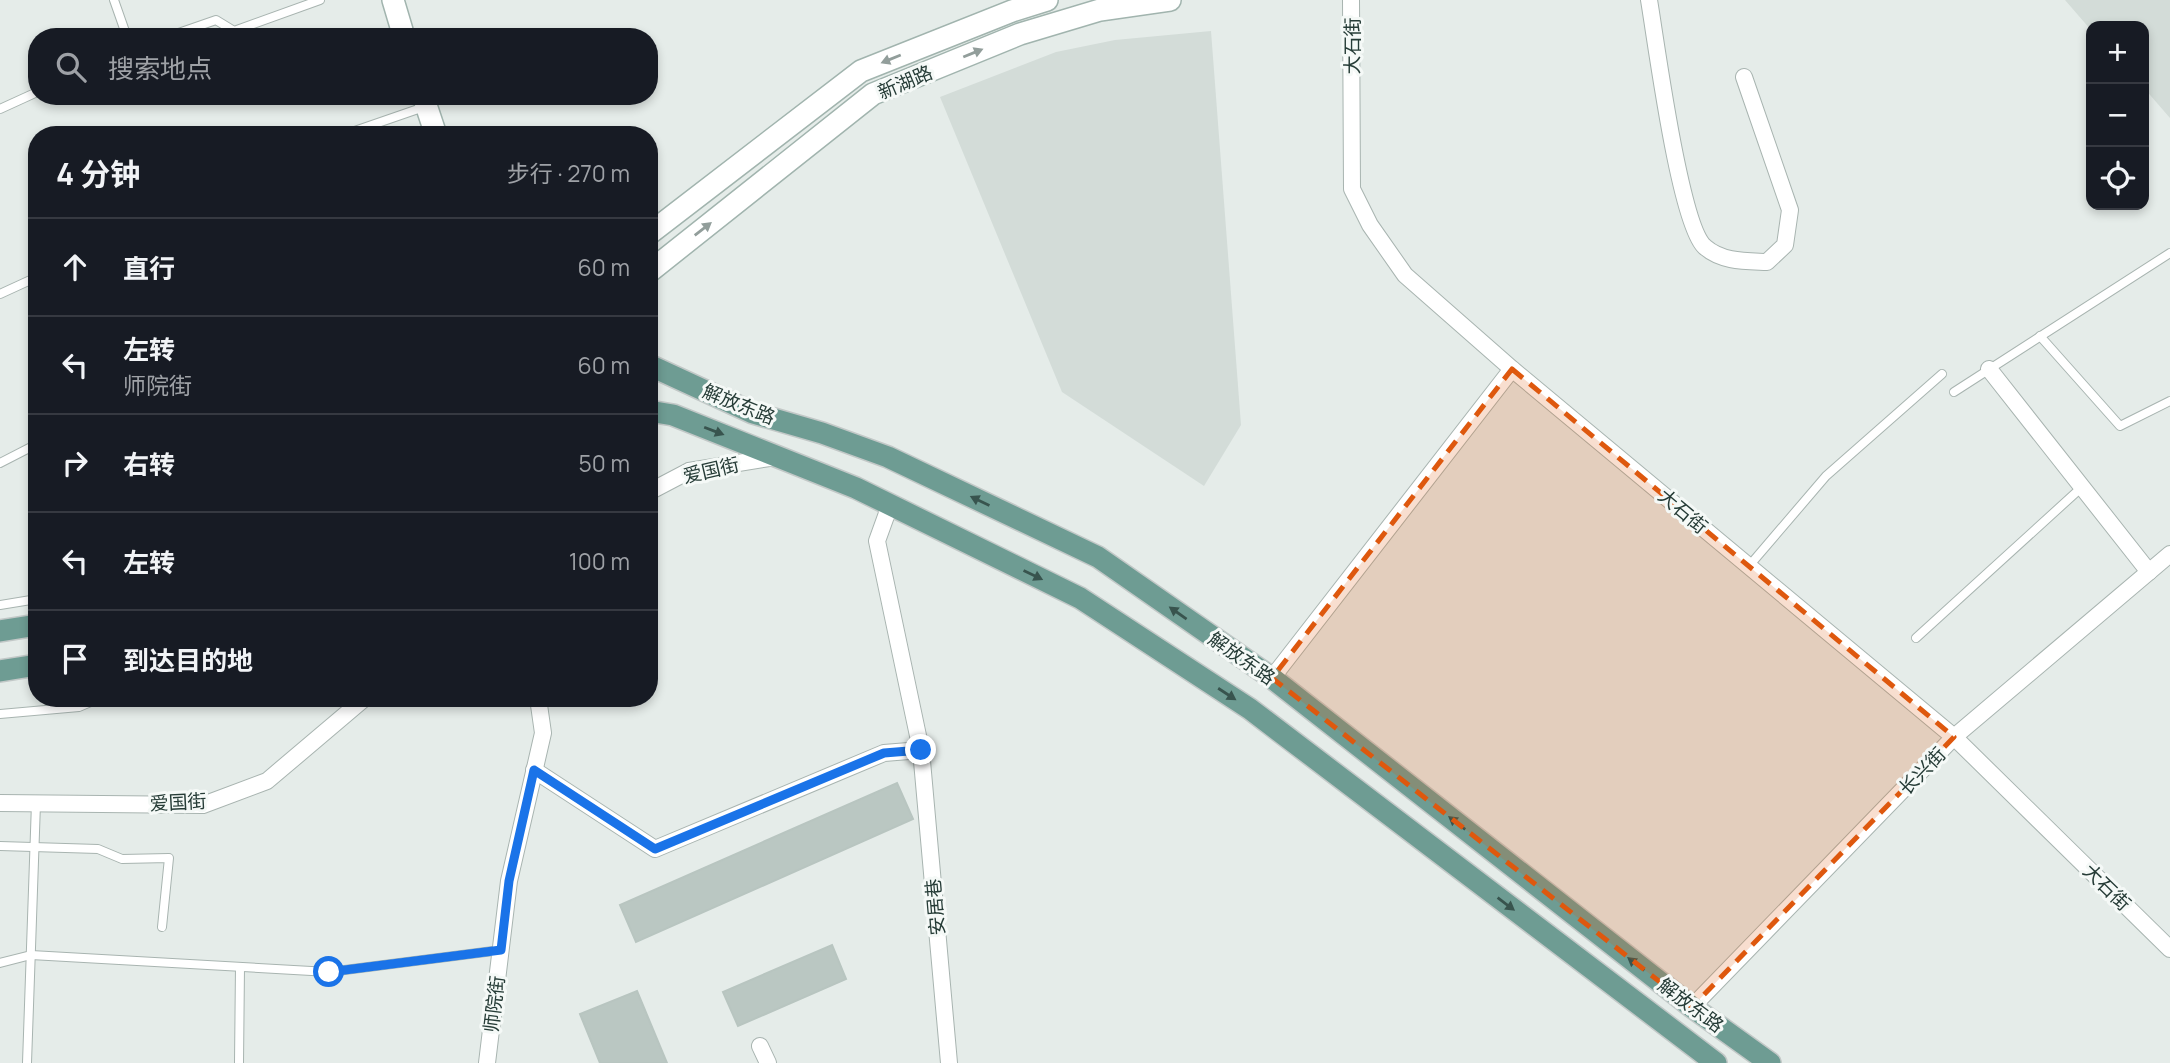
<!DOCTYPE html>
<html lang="zh">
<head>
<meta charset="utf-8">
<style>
  body { margin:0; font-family:Manrope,"Noto Sans SC",sans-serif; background:#242831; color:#f1f3f6 }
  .controls { position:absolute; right:21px; top:21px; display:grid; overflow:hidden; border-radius:14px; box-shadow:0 4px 10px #0003 }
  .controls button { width:63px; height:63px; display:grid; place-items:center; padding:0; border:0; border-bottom:2px solid #363941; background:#171b24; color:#f1f3f6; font:35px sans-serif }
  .stop { position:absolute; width:21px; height:21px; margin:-16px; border:5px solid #1a73e8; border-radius:50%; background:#fff }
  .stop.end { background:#1a73e8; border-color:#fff; box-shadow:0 2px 7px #0008 }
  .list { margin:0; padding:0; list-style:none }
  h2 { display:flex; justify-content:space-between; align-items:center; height:91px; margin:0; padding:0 28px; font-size:30px }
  h2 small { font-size:23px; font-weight:400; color:#9ea1a6 }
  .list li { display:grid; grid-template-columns:46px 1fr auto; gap:21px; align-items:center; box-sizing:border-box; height:98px; padding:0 28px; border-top:2px solid #363941 }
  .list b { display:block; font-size:26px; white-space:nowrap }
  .list p { margin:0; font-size:23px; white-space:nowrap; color:#9ea1a6 }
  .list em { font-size:23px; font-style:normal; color:#9ea1a6 }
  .icon { flex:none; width:38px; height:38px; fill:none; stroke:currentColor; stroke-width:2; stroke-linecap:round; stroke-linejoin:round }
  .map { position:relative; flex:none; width:2170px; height:1063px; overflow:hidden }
  .search { position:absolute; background:#171b24; box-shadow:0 4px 10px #0003; left:28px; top:28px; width:630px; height:77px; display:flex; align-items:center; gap:18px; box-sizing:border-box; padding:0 24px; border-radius:28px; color:#9ea1a6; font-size:26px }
  .panel { position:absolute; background:#171b24; box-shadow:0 4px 10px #0003; left:28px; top:126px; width:630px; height:581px; border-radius:28px }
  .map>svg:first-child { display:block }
  .built { fill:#d3dcd8 }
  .building { fill:#bac7c2; stroke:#b8c5c0; stroke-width:2 }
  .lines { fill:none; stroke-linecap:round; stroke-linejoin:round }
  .lane-casing { stroke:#a8b4b0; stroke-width:10 }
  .street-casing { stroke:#a8b4b0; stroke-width:18 }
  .secondary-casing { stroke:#a1b4ae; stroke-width:24 }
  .primary-casing { stroke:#c2c8c7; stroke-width:24 }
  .lane { stroke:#fff; stroke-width:8 }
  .street { stroke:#fff; stroke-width:16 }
  .secondary { stroke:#fff; stroke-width:21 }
  .primary { stroke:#6e9c93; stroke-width:21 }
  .oneway { fill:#929e9b }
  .oneway2 { fill:#38544e }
  .route { stroke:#1a73e8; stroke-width:9 }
  .marked { fill:#de580e; fill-opacity:0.2; stroke:#de580e; stroke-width:5; stroke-dasharray:14 9; stroke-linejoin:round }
  .labels { text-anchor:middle; stroke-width:6; stroke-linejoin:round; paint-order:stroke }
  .street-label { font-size:19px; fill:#263c37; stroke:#f5f9f7 }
</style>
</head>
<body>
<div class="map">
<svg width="2170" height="1063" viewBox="0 0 2170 1063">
  <rect width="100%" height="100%" fill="#e5ece9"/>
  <g class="built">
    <path d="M 2065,0 L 2170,0 L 2170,118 L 2144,88 L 2144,26 L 2091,26 L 2091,30 Z"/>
    <path d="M 1211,31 L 1241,425 L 1204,486 L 1062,392 L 940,97 L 1056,52 L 1115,40 Z"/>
  </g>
  <g class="building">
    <path d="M 897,783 L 913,819 L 636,942 L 620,905 Z"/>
    <path d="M 832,945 L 846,979 L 738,1026 L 723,992 Z"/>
    <path d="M 637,991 L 667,1063 L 600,1063 L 580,1014 Z"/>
  </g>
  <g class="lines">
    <defs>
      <g id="lane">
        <path d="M 114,0 L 127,37"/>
        <path d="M 167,37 L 216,20 L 234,31 L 320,0"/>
        <path d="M 0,109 L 35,93"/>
        <path d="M 343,135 L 424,107"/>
        <path d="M 0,294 L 37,277"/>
        <path d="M 2040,336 L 2120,426 L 2170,401"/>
        <path d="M 1954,392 L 2170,253"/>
        <path d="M 0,463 L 37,444"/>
        <path d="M 1749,566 L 1826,476 L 1942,374"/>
        <path d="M 0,605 L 37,599"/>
        <path d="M 1916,638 L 2082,487"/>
        <path d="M 0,714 L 79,707 L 100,698"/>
        <path d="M 0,846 L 98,849 L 122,859 L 169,858 L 162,927"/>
        <path d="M 0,963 L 31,955 L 329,972 L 501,950"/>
        <path d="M 27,1063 L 36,803"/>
        <path d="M 239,1063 L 240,967"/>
      </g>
      <g id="street">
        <path d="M 1351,0 L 1352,189 L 1370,225 L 1405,275 L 1512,369 L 1954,737 L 2170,949"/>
        <path d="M 1649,0 C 1656,41 1680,226 1705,247 C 1722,262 1746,261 1767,262 L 1785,245 L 1790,210 L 1744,77"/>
        <path d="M 1989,369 L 2149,572"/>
        <path d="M 649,492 L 689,471 L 776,457"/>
        <path d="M 890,505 L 877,541 L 921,750 L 949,1063"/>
        <path d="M 1272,678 L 1512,369"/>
        <path d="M 534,770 L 655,849 L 884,753 L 921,750"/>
        <path d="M 0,803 L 203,805 L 267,781 L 365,698"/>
        <path d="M 1692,1007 L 1954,737 L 2170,554"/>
        <path d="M 760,1046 L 768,1063"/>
        <path d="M 487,1063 L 509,881 L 543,733 L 538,698"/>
      </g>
      <g id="secondary">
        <path d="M 393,0 L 404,37"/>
        <path d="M 423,96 L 436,135"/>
        <path d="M 649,234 L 861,71 L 1012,11 L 1047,0"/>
        <path d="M 649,272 L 873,94 L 1020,34 L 1100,10 L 1170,0"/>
      </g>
      <g id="primary">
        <path d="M 649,365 L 753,413 L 822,433 L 888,457 L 1098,557 L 1272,678 L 1692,1007 L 1770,1063"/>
        <path d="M 649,411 L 673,415 L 856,488 L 1080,598 L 1250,709 L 1716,1063"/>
        <path d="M 0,631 L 37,625"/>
        <path d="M 0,671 L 37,665"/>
      </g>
    </defs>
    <use href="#lane" class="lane-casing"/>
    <use href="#street" class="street-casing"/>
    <use href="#secondary" class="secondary-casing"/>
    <use href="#primary" class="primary-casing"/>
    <use href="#lane" class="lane"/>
    <use href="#street" class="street"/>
    <use href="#secondary" class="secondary"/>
    <use href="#primary" class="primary"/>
  </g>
  <defs><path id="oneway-solid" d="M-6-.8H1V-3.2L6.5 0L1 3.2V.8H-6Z" transform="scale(1.75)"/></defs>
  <g class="oneway">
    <use href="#oneway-solid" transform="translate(973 53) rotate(-22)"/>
    <use href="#oneway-solid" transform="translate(891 59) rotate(158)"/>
    <use href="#oneway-solid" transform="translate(703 229) rotate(-38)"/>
  </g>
  <g class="oneway2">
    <use href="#oneway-solid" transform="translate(714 431) rotate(21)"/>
    <use href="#oneway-solid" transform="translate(980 501) rotate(-154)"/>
    <use href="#oneway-solid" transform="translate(1033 575) rotate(26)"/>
    <use href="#oneway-solid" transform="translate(1178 613) rotate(-145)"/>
    <use href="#oneway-solid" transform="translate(1227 694) rotate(33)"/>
    <use href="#oneway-solid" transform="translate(1457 823) rotate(-142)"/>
    <use href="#oneway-solid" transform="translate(1506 904) rotate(37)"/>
    <use href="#oneway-solid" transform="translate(1636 964) rotate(-142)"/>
  </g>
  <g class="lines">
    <path class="route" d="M 329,972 L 501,950 L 509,881 L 534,770 L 655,849 L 884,753 L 921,750"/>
  </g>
  <path class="marked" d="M 1512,369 L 1954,737 L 1692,1007 L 1272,678 Z"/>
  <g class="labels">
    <g class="street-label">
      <text transform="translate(1352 46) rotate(-90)" y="7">大石街</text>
      <text transform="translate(905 82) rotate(-23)" y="7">新湖路</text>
      <text transform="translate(739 404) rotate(22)" y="7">解放东路</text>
      <text transform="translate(711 470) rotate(-13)" y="7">爱国街</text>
      <text transform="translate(1683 511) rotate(40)" y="7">大石街</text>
      <text transform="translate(1242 658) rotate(35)" y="7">解放东路</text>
      <text transform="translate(1922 771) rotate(-46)" y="7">长兴街</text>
      <text transform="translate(178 802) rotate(-3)" y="7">爱国街</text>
      <text transform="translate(2107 887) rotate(44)" y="7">大石街</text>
      <text transform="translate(935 907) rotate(-95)" y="7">安居巷</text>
      <text transform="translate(494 1004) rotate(-83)" y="7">师院街</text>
      <text transform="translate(1691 1005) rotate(37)" y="7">解放东路</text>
    </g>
  </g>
</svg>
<div class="controls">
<button>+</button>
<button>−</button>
<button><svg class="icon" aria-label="locate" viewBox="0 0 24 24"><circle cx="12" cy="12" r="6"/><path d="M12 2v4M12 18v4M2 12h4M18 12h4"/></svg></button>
</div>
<div class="stop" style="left:329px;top:972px"></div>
<div class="stop end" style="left:921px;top:750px"></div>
<div class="search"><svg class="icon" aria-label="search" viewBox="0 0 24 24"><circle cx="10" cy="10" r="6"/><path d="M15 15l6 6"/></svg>搜索地点</div>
<section class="panel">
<h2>4 分钟<small>步行 · 270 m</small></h2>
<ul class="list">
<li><svg class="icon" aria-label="ahead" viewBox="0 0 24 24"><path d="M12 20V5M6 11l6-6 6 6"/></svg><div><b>直行</b></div><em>60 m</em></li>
<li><svg class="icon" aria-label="left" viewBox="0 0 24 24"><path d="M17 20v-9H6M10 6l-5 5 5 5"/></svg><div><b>左转</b><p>师院街</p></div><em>60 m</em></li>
<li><svg class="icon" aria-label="right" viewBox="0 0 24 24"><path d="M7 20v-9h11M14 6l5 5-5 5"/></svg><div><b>右转</b></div><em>50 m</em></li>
<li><svg class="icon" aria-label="left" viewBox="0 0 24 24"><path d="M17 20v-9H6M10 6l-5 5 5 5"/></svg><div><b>左转</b></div><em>100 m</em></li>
<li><svg class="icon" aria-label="arrive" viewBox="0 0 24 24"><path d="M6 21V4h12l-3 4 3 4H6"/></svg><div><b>到达目的地</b></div></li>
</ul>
</section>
</div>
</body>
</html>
